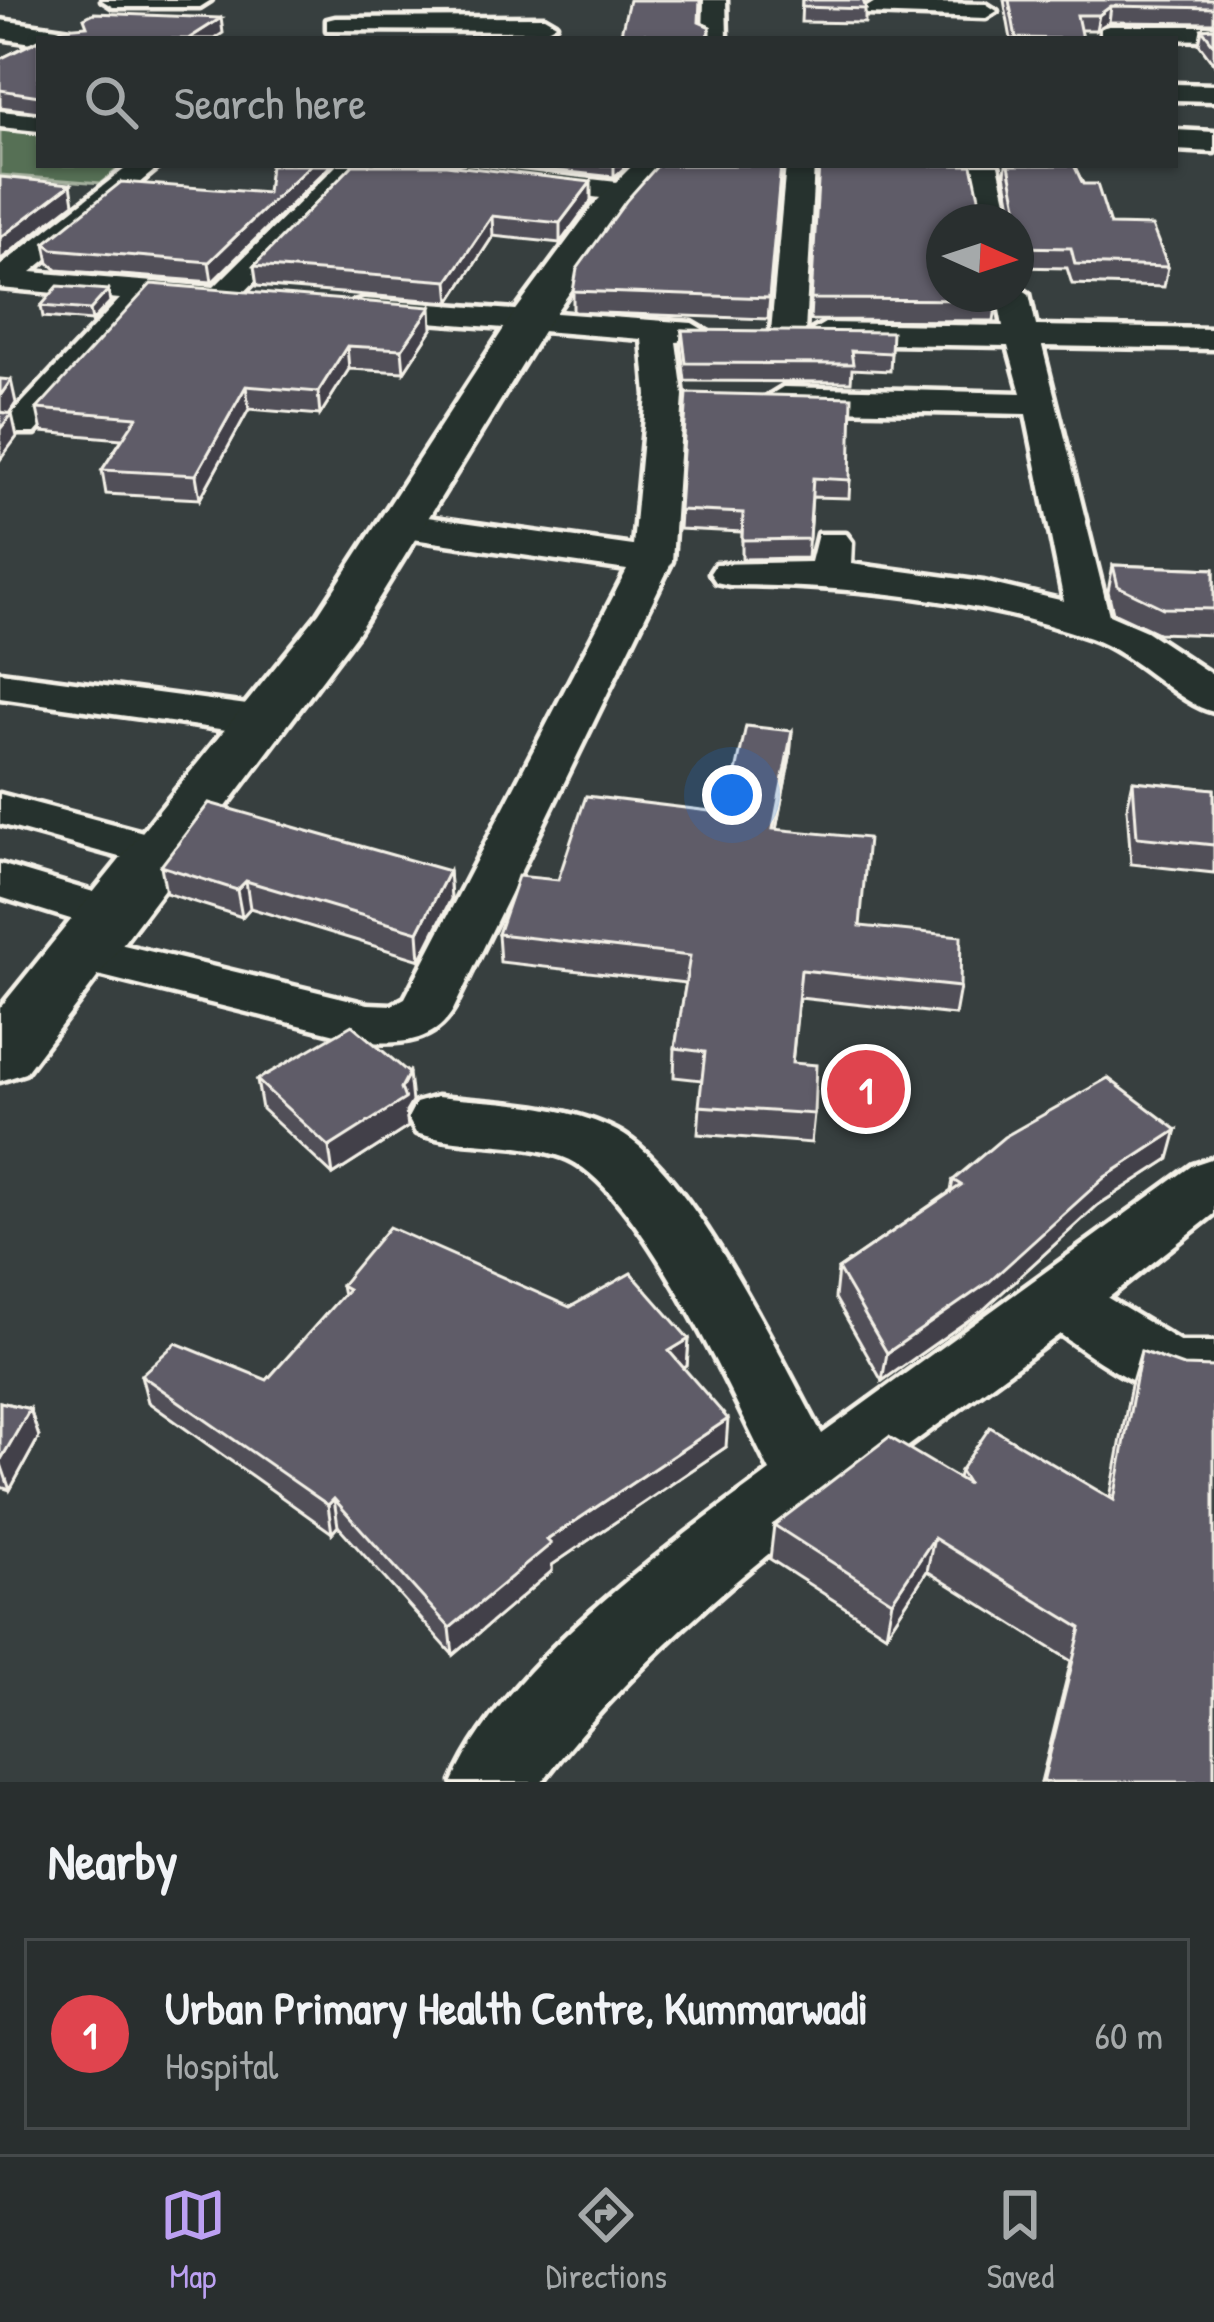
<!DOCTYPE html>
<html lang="en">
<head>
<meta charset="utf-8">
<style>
  body { margin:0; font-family:"Patrick Hand",sans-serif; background:#313737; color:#f1f3f6 }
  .compass { position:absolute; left:926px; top:204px; width:108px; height:108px; border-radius:50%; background:#292f2f; box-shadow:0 3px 9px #0004; rotate:93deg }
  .you { position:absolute; left:732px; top:795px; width:42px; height:42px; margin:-30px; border:9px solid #fff; border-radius:50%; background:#1a73e8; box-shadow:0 0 0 18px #1a73e833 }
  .badge { display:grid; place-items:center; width:78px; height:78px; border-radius:50%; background:#bca0f2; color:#fff; font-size:39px; font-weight:700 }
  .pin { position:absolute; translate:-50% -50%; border:6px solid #fff; box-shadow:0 3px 12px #0006 }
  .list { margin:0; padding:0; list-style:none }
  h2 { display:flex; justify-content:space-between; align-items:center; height:156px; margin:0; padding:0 48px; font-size:51px }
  h2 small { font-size:39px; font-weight:400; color:#a5a9aa }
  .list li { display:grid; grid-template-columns:78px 1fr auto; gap:36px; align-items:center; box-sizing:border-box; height:192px; margin:0 24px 24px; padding:0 24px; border:3px solid #454a4b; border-radius:0px }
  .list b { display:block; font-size:45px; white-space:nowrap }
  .list p { margin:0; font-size:39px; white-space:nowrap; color:#a5a9aa }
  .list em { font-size:39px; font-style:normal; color:#a5a9aa }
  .icon { flex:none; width:66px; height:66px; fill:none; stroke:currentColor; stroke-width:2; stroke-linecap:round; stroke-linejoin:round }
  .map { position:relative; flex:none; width:1214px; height:1782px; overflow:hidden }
  .search { position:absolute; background:#292f2f; box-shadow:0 3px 9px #0004; left:36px; right:36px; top:36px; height:132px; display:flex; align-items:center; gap:30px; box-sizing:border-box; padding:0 42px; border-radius:0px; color:#a5a9aa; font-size:45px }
  .sheet { height:372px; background:#292f2f }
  nav { display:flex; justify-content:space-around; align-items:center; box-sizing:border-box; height:168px; border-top:3px solid #454a4b; background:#292f2f; font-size:33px; color:#a5a9aa }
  nav a { display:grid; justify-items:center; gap:6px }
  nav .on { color:#bca0f2 }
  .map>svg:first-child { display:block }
  .green { fill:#566f55; stroke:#a5b09e; stroke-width:3 }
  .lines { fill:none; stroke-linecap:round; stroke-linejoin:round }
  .minor-casing { stroke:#f4f1e8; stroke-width:9 }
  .tertiary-casing { stroke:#f4f1e8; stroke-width:9 }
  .secondary-casing { stroke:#f4f1e8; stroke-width:9 }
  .minor { fill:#26332d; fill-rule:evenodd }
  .tertiary { fill:#26332d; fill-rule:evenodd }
  .secondary { fill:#26332d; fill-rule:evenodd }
  .wall { fill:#514f59; stroke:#f4f1e8; stroke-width:3 }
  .shaded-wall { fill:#424049; stroke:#f4f1e8; stroke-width:3 }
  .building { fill:#5e5c68; stroke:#f4f1e8; stroke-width:3 }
</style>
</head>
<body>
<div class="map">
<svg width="1214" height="1782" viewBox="0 0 1214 1782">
  <rect width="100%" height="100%" fill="#373f3f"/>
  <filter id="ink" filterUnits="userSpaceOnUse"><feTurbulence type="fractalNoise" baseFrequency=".00833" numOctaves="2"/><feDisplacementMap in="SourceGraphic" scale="24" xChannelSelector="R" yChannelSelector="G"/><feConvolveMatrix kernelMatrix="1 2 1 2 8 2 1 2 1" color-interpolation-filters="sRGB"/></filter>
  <g filter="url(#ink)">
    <path class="green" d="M 0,130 L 39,133 L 39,165 L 123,165 L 101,183 L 0,175 Z"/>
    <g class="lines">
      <defs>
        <g id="minor">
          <path d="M 102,0 L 211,0 L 200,7 L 113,7 Z"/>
          <path d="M 704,0 L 726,0 L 727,39 L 703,39 Z"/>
          <path d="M 875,2 L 986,4 L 997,11 L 986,18 L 867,14 L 864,9 Z"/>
          <path d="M 335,18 L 544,17 L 556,24 L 544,31 L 327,30 L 327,20 Z"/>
          <path d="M 1109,26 L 1214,26 L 1214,40 L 1101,38 L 1101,28 Z"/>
          <path d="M 1175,84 L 1214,85 L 1214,101 L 1175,100 Z"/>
          <path d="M 0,111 L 39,115 L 39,131 L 0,127 Z"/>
          <path d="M 130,165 L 161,165 L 31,272 L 214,287 L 337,165 L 367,165 L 233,304 L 153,301 L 35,433 L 9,433 L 4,425 L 9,417 L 120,299 L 0,288 L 0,266 Z"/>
          <path d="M 379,165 L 465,165 L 626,183 L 640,192 L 626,201 L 393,173 Z"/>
          <path d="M 786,165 L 814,165 L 805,332 L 788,342 L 771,332 Z"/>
          <path d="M 970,165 L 998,165 L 1011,222 L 981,222 Z"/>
          <path d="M 1016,285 L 1029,294 L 1036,326 L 1214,329 L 1214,349 L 1042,346 L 1109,615 L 1146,631 L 1214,676 L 1214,712 C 1178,704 1136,654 1090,638 C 974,598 853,586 730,585 L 716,582 L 710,573 L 716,564 L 811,562 L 818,534 L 846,534 L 852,542 L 851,564 L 983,582 L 1064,601 L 1026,414 L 783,409 L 765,398 L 783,387 L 1021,393 L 1008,346 L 825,343 L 808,333 L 825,323 L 1003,326 L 997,294 L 1016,294 Z"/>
          <path d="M 364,299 L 692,323 L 709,333 L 704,340 L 676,342 L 683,395 L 672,561 L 453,1010 C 434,1042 402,1044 368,1042 L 82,971 L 63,966 L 56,953 L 63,940 L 82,935 L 368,1004 L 392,1005 L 405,998 L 627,570 L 399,537 L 379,525 L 399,513 L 633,546 L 647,395 L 642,339 L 353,316 L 348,309 L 353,302 Z"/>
          <path d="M 0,672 L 262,707 L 278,711 L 285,721 L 278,731 L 262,735 L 0,698 Z"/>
          <path d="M 0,794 L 177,841 L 184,852 L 177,863 L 159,868 L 0,824 Z"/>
          <path d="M 0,864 L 130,903 L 138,915 L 130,927 L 112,932 L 0,897 Z"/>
          <path d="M 437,1097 C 496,1103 563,1103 617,1131 C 691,1169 780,1358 822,1434 L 1193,1165 L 1214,1158 L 1214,1214 L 1108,1298 L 1181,1342 L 1214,1342 L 1214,1398 C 1160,1407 1102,1364 1060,1334 C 879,1471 681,1598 542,1782 L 453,1782 C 500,1668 672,1543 770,1471 C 733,1398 638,1183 563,1157 C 516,1140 464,1148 416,1133 L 408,1118 L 416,1103 Z"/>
        </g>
        <path id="tertiary" d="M 633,165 L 669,165 L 622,218 L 548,323 L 358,632 L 25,1073 L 0,1081 L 0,1008 L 319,613 L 514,313 L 596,202 Z"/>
        <g id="secondary">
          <path d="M 0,20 L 71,30 L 86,39 L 39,39 L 39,44 L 0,38 Z"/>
          <path d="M 1175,130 L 1214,132 L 1214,152 L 1175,150 Z"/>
        </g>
      </defs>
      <use href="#minor" class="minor-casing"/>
      <use href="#tertiary" class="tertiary-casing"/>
      <use href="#secondary" class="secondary-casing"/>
      <use href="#minor" class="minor"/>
      <use href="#tertiary" class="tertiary"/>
      <use href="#secondary" class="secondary"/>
    </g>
    <g class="wall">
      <path d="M 802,0 L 865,3 L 865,23 L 801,22 Z"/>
      <path d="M 1004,0 L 1214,0 L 1214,23 L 1109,22 L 1096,30 L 1080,30 L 1082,39 L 1011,39 Z"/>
      <path d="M 699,22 L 710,27 L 710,39 L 621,39 L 621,33 Z"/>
      <path d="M 1214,28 L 1214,64 L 1199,44 L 1202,29 Z"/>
      <path d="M 39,40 L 39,112 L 0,107 L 0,59 Z"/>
      <path d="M 331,165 L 212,282 L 57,270 L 49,263 L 45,243 L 267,193 Z"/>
      <path d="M 353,165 L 591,201 L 560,243 L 493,236 L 450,302 L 257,286 L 254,266 Z"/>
      <path d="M 506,165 L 628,165 L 614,177 Z"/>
      <path d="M 782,165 L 768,319 L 573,312 L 573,291 Z"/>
      <path d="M 818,165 L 981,206 L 1011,205 L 1005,174 L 1006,165 L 1074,165 L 1083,184 L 1110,225 L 1168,267 L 1164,287 L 1072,284 L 1067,268 L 1016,267 L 1016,222 L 944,222 L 997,300 L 994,321 L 810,320 Z"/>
      <path d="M 110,302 L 92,321 L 43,317 L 41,306 Z"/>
      <path d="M 432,329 L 404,372 L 349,369 L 320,415 L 249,409 L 200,499 L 106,494 L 102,470 L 122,439 L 42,432 L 37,409 Z"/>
      <path d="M 682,330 L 891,353 L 890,371 L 852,369 L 851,382 L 685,381 L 681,348 Z"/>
      <path d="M 687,393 L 850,480 L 849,498 L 812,497 L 807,558 L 742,559 L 742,532 L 679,529 Z"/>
      <path d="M 1113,565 L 1214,569 L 1214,635 L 1158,633 L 1113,612 L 1108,591 Z"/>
      <path d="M 792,731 L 790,757 L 776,829 L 860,926 L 960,987 L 955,1015 L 799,998 L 792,1063 L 814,1114 L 811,1143 L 698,1134 L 702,1080 L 674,1077 L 675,1048 L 686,983 L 500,962 L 498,934 L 558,880 L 727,813 Z"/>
      <path d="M 1133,781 L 1214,789 L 1214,873 L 1131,864 L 1127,808 Z"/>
      <path d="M 161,866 L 449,871 L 451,899 L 420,960 L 250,908 L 242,917 L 166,893 Z"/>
      <path d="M 257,1080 L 412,1102 L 406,1112 L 408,1127 L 333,1175 L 262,1109 Z"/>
      <path d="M 1169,1159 L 1098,1205 L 983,1310 L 882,1381 L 835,1298 L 838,1269 L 951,1191 L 953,1180 Z"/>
      <path d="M 341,1285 L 570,1307 L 689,1339 L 687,1366 L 684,1368 L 726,1447 L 552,1565 L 552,1571 L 453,1655 L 338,1526 L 332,1533 L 148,1402 L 141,1375 L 267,1380 L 343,1295 Z"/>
      <path d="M 1141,1351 L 1214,1782 L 1041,1782 L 1071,1661 L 927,1571 L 886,1634 L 770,1559 L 774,1525 L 958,1478 L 960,1471 L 1110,1498 L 1131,1385 Z"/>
      <path d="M 0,1402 L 30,1409 L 39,1437 L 10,1490 L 0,1487 Z"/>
    </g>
    <g class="shaded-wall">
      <path d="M 1111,6 L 1109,22 L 1096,30 L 1099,15 Z"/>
      <path d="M 221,18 L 223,33 L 214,39 L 188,39 Z"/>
      <path d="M 310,165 L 331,165 L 212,282 L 209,262 Z"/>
      <path d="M 614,165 L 628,165 L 614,177 Z"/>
      <path d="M 591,182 L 591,201 L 560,243 L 560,223 Z"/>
      <path d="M 71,184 L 74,203 L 0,260 L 0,238 Z"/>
      <path d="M 492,216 L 493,236 L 450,302 L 448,281 Z"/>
      <path d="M 108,290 L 110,302 L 92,321 L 90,310 Z"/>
      <path d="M 431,307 L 432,329 L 404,372 L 402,349 Z"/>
      <path d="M 347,346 L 349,369 L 320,415 L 318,392 Z"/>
      <path d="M 11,380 L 16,403 L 0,427 L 0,396 Z"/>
      <path d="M 246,386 L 249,409 L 200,499 L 196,475 Z"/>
      <path d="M 12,414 L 17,437 L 0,460 L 0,429 Z"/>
      <path d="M 792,731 L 790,757 L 771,856 L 773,829 Z"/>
      <path d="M 449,871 L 451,899 L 420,960 L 418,932 Z"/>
      <path d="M 246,881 L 250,908 L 242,917 L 237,890 Z"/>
      <path d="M 409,1073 L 412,1102 L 406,1112 L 408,1127 L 333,1175 L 329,1147 L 401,1088 Z"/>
      <path d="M 1177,1130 L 1169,1159 L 1098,1205 L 983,1310 L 882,1381 L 887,1353 L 1105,1177 Z"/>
      <path d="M 689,1339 L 687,1366 L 668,1378 L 669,1351 Z"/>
      <path d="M 30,1409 L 39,1437 L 10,1490 L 0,1461 Z"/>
      <path d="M 728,1419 L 726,1447 L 552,1565 L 552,1571 L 453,1655 L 450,1628 L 547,1540 Z"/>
      <path d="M 334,1499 L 338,1526 L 332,1533 L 328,1505 Z"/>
      <path d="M 934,1538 L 927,1571 L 886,1634 L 892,1601 Z"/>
    </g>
    <g class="building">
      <path d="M 629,0 L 700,0 L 699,22 L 710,27 L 707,39 L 640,39 L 644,34 L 621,33 Z"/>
      <path d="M 802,0 L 863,0 L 866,9 L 802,7 Z"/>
      <path d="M 1009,0 L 1214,0 L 1214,8 L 1111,6 L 1099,15 L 1077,15 L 1082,39 L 1016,38 Z"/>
      <path d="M 94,13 L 221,18 L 188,39 L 41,39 L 64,28 L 87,26 L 84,18 Z"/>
      <path d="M 1214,28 L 1214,45 L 1202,29 Z"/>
      <path d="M 39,40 L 39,96 L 0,90 L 0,59 Z"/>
      <path d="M 270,165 L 310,165 L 209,262 L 53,249 L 45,243 L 121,182 L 267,193 Z"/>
      <path d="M 353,165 L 446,165 L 591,182 L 560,223 L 492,216 L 448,281 L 254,266 Z"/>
      <path d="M 658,165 L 781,165 L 769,298 L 573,291 L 577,269 L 626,201 Z"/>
      <path d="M 819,165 L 972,165 L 981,206 L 1017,205 L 1009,165 L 1074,165 L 1083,184 L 1097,184 L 1110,225 L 1152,226 L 1168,267 L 1075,264 L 1071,248 L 1016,247 L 1016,222 L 944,222 L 944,294 L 995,294 L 997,300 L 811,299 Z"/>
      <path d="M 0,177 L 71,184 L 0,238 Z"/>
      <path d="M 151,284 L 431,307 L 402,349 L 347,346 L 318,392 L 246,386 L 196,475 L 102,470 L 137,417 L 37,409 Z"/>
      <path d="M 58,286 L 108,290 L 90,310 L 41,306 Z"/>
      <path d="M 682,330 L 892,332 L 891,353 L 851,351 L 853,364 L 686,363 Z"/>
      <path d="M 0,379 L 11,380 L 0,396 Z"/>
      <path d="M 687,393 L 852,397 L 850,480 L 813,478 L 809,539 L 742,540 L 743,513 L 679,510 Z"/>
      <path d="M 0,412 L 12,414 L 0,429 Z"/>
      <path d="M 1113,565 L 1214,569 L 1214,609 L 1163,608 L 1118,586 Z"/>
      <path d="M 746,726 L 792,731 L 773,829 L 868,838 L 860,926 L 961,936 L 960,987 L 801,970 L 792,1063 L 816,1065 L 814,1114 L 699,1106 L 705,1052 L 675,1048 L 690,956 L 498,934 L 518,876 L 558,880 L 586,796 L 727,813 Z"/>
      <path d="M 1133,781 L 1214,789 L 1214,845 L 1137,837 Z"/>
      <path d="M 209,803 L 449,871 L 418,932 L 246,881 L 237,890 L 161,866 Z"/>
      <path d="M 352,1025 L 409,1073 L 401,1088 L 405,1099 L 329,1147 L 257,1080 Z"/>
      <path d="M 1108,1078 L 1177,1130 L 1105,1177 L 989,1282 L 887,1353 L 838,1269 L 961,1185 L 953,1180 L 1004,1137 Z"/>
      <path d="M 389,1227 L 570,1307 L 631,1273 L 689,1339 L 669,1351 L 728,1419 L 547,1540 L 551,1544 L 450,1628 L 334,1499 L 328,1505 L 141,1375 L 176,1343 L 267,1380 L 348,1289 L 341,1285 Z"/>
      <path d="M 1141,1351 L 1183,1366 L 1214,1367 L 1214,1782 L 1043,1782 L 1081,1628 L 934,1538 L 892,1601 L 774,1525 L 889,1437 L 968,1484 L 960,1471 L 990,1427 L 1114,1500 Z"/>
      <path d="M 0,1402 L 30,1409 L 0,1461 Z"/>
    </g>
  </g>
</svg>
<svg class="compass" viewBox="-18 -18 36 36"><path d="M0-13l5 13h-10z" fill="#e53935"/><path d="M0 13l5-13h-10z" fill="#a5a9aa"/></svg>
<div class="you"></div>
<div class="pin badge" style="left:866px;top:1089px;background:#e0444e">1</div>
<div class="search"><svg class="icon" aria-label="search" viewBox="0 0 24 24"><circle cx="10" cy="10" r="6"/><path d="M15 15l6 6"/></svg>Search here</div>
</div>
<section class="sheet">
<h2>Nearby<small></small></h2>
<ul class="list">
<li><span class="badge" style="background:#e0444e">1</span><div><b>Urban Primary Health Centre, Kummarwadi</b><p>Hospital</p></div><em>60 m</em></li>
</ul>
</section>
<nav>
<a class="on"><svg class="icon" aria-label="map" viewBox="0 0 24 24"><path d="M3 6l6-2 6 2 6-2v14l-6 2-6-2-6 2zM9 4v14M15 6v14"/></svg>Map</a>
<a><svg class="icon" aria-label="directions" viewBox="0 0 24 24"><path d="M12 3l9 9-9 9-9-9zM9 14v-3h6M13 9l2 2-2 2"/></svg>Directions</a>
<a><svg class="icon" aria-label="saved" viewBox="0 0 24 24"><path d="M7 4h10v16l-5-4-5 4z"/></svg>Saved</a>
</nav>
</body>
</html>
